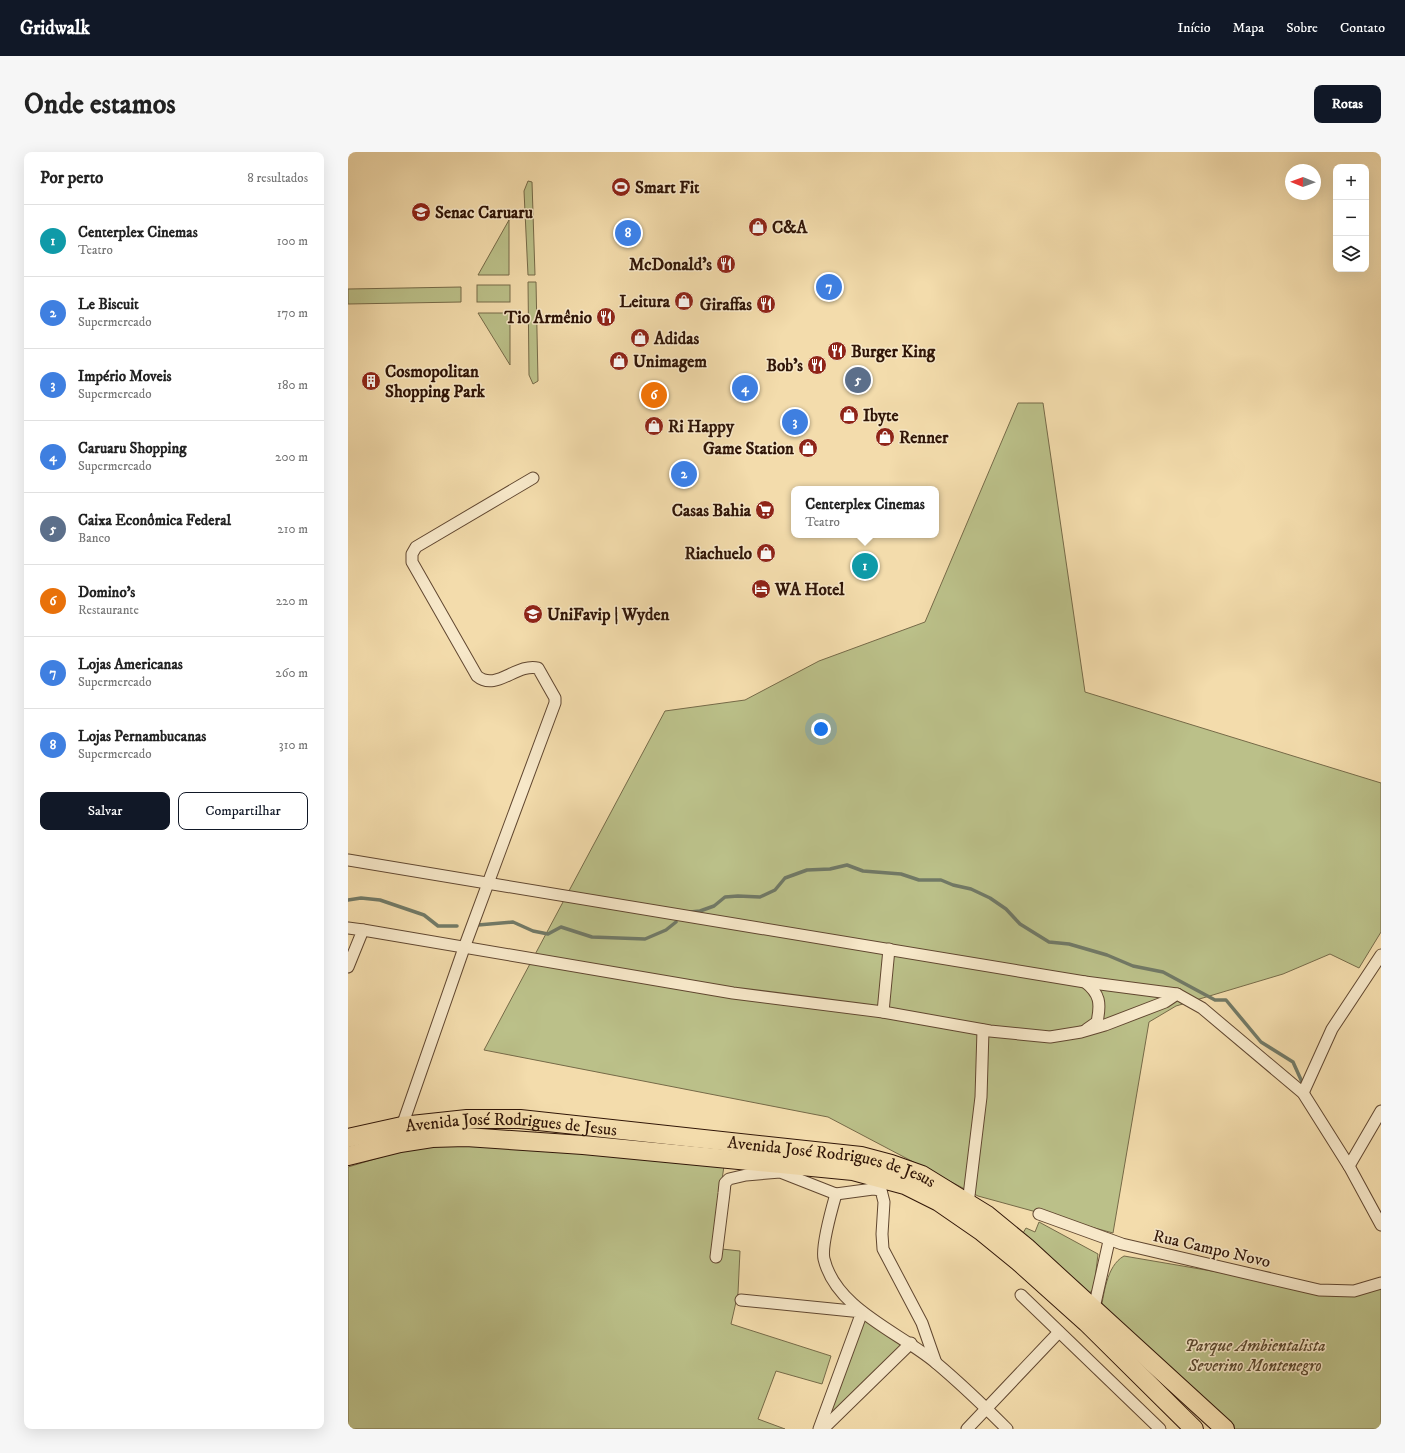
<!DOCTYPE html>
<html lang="pt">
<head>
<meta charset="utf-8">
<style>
  body { margin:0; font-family:"IM FELL DW Pica",serif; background:#f6f6f6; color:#222 }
  .controls { position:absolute; right:12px; top:12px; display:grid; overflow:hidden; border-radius:8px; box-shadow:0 4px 16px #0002 }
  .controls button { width:36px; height:36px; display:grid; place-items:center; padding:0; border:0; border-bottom:1px solid #e0e0e0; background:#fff; color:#222; font:20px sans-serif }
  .compass { position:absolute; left:937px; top:12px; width:36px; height:36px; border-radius:50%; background:#fff; box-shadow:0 4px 16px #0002; rotate:271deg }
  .you { position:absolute; left:473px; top:577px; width:14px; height:14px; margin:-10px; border:3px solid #fff; border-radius:50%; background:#1a73e8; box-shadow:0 0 0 6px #1a73e833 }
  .badge { display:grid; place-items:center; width:26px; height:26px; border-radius:50%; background:#111827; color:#fff; font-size:13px; font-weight:700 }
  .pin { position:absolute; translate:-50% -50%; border:2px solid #fff; box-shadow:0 1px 4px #0006 }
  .popup { position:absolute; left:443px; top:334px; width:148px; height:52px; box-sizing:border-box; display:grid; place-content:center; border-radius:8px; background:#fff; filter:drop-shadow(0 1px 3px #0005); font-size:13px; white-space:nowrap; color:#767676 }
  .popup b { font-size:15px; color:#222 }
  .popup::after { content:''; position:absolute; left:50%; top:100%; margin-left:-8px; border:8px solid transparent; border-top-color:#fff }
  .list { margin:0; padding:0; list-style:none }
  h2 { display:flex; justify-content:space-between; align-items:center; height:52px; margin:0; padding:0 16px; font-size:17px }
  h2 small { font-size:13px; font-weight:400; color:#767676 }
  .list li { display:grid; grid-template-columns:26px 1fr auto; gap:12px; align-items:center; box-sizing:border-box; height:72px; padding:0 16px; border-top:1px solid #e0e0e0 }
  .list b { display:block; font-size:15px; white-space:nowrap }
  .list p { margin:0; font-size:13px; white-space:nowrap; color:#767676 }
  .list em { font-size:13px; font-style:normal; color:#767676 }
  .actions { display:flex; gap:8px; padding:12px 16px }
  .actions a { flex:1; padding:9px 0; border:1px solid #111827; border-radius:8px; text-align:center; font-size:14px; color:#111827 }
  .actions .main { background:#111827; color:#fff }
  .icon { flex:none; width:22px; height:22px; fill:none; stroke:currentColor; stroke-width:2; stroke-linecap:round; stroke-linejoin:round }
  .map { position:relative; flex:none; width:1033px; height:1277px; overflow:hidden; border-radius:8px }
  header { display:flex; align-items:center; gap:24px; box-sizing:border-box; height:56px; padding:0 20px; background:#111827; color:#fff }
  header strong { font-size:19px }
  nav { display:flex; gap:22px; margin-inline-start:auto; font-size:14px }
  .intro { display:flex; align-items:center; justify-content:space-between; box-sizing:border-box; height:96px; padding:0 24px }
  h1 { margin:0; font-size:28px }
  .button { padding:10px 18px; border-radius:8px; background:#111827; color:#fff; font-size:14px; font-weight:700 }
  main { display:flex; gap:24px; padding:0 24px }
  aside { flex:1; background:#fff; border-radius:8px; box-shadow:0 4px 16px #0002 }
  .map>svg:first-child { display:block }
  .green { fill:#bbc089; stroke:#766a48 }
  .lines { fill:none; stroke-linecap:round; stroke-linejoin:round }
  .stream { stroke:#717966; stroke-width:3.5 }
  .minor-casing { stroke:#614730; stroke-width:13 }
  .primary-casing { stroke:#301507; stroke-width:20 }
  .minor { stroke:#f7e8c9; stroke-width:11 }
  .primary { stroke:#f3dcac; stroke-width:18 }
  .labels { text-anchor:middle; stroke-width:3; stroke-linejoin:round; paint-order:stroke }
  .poi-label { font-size:17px; font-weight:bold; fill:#301507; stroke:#f7e8c9; text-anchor:start }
  .street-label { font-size:17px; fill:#301507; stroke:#f7e8c9 }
  .park-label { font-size:17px; font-style:italic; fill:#5a482e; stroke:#f7e8c9 }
</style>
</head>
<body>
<header>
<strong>Gridwalk</strong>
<nav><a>Início</a><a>Mapa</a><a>Sobre</a><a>Contato</a></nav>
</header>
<div class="intro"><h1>Onde estamos</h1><a class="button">Rotas</a></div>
<main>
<aside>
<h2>Por perto<small>8 resultados</small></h2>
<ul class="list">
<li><span class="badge" style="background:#0f9aa8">1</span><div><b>Centerplex Cinemas</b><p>Teatro</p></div><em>100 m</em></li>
<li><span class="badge" style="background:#3f7fe0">2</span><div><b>Le Biscuit</b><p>Supermercado</p></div><em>170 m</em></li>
<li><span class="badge" style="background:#3f7fe0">3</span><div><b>Império Moveis</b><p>Supermercado</p></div><em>180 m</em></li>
<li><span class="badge" style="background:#3f7fe0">4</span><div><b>Caruaru Shopping</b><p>Supermercado</p></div><em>200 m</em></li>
<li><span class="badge" style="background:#5c6f8a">5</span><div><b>Caixa Econômica Federal</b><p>Banco</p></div><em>210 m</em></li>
<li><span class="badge" style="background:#e8710a">6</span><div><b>Domino's</b><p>Restaurante</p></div><em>220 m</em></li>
<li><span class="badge" style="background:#3f7fe0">7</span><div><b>Lojas Americanas</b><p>Supermercado</p></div><em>260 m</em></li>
<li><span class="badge" style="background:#3f7fe0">8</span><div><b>Lojas Pernambucanas</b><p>Supermercado</p></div><em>310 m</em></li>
</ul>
<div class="actions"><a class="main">Salvar</a><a>Compartilhar</a></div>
</aside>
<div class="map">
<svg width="1033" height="1277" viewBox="0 0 1033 1277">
  <rect width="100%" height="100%" fill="#f3dcac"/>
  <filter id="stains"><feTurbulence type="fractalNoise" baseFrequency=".005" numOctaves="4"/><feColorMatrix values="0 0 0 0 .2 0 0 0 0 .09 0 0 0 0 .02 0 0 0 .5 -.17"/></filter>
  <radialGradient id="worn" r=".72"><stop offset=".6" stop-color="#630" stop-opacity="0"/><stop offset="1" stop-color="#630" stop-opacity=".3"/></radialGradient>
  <g class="green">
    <path d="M 180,29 L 184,30 L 187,123 L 180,123 L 176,39 Z"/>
    <path d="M 161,68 L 161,123 L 130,123 Z"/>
    <path d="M 180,130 L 188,130 L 190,229 L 185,232 L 181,223 Z"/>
    <rect x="129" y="133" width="33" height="17"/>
    <path d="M 113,135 L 113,150 L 0,152 L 0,137 Z"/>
    <path d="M 130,161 L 162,161 L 162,213 Z"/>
    <path d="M 670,251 L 695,251 L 737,540 L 1033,631 L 1033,780 L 1011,816 L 982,802 L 935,822 L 828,854 L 801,870 L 765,1081 L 630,1044 L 480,965 L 136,898 L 317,559 L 397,548 L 471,509 L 577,470 Z"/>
    <path d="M 121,990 L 376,1014 L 364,1096 L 392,1099 L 390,1141 L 383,1172 L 483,1204 L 474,1232 L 428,1219 L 410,1267 L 437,1277 L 0,1277 L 0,1015 L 67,995 Z"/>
    <path d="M 691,1070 L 750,1102 L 746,1136 L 738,1145 L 675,1081 L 678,1076 L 687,1080 Z"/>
    <path d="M 776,1104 L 893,1124 L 973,1142 L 1033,1135 L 1033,1277 L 878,1277 L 752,1162 C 756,1143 758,1114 776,1104 Z"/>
    <path d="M 516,1166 L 557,1192 L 476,1268 Z"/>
  </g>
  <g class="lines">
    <g class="stream">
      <path d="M 0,748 L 13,746 L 32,748 L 76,763 L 90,774 L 109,774"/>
      <path d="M 342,760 L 352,759 L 366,754 L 377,745 L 390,744 L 412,745 L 427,738 L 437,726 L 459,718 L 482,717 L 499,713 L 515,719 L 553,722 L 571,728 L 593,728 L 605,733 L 623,737 L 642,746 L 658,757 L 672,772 L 701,790 L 721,792 L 759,803 L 785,814 L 815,820 L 867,848 L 878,848 L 913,890 L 945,910 L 954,930"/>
      <path d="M 130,773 L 165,770 L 185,779 L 200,782 L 213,775 L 244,785 L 297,787 L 318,778 L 328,770"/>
    </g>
    <defs>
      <g id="minor">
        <path d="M 0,708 L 737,830 L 829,842"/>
        <path d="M 0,776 L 15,778"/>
        <path d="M 0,815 L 15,778 L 385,841 L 535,860 L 642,879 L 702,885 L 733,880 L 757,873 L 817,850 L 829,842 L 854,856 L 955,941 L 1001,1014 L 1033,1073"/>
        <path d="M 737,830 C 752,842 753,851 749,870 L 739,877"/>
        <path d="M 535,860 L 541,797"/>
        <path d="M 955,941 L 984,877 L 1033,803"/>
        <path d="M 54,974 L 116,796 L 207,551 L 207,546 L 190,516 C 168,511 148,540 129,524 L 64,410 L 64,402 L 68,395 L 185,326"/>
        <path d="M 1001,1014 L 1033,959"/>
        <path d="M 488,1042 C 484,1056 473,1094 476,1107 C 488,1157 551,1180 587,1210 C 612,1231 636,1254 659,1277"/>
        <path d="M 620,1052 L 633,945 L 635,878"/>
        <path d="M 691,1062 L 774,1092 L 971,1138 L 1006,1139 L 1033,1131"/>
        <path d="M 368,1105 L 376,1041 L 377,1031 L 381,1027 L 398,1023 L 432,1020 L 488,1042 L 525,1037 L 533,1038 L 536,1050 L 534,1082 L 535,1097 L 574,1171 L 588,1211"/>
        <path d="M 673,1143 L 812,1277"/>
        <path d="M 393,1148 L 514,1160 L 471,1277"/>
        <path d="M 746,1156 L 761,1089"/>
        <path d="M 475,1277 L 563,1191"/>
        <path d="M 619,1277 L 711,1180"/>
      </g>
      <g id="primary">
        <path id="s1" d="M 0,986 L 54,974 L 119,967 L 172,967 L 513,1004 L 543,1012 L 574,1023 L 639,1063 L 678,1095 L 877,1277"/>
        <path d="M 0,1004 L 52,991 L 84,986 L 118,985 L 235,993 L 505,1019 L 557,1033 L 591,1050 L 633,1079 L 671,1110 L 739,1171 L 846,1277"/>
      </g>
    </defs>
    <use href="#minor" class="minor-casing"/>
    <use href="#primary" class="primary-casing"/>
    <use href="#minor" class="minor"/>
    <use href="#primary" class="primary"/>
  </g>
  <defs>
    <symbol id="stadium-disc" viewBox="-11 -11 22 22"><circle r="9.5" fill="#8f2418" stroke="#f7e8c9"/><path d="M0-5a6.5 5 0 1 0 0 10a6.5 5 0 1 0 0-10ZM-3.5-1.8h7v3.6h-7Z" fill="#fff"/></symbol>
    <symbol id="university-disc" viewBox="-11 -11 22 22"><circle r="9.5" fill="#8f2418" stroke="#f7e8c9"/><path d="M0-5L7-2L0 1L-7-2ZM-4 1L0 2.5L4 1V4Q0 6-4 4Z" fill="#fff"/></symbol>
    <symbol id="shop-disc" viewBox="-11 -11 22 22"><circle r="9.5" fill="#8f2418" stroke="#f7e8c9"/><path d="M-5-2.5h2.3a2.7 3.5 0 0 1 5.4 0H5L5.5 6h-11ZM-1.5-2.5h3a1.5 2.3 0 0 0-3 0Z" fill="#fff"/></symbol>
    <symbol id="restaurant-disc" viewBox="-11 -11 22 22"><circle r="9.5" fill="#8f2418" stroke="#f7e8c9"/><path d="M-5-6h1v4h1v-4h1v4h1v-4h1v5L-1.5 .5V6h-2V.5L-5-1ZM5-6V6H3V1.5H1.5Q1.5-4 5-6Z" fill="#fff"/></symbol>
    <symbol id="building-disc" viewBox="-11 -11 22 22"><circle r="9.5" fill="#8f2418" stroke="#f7e8c9"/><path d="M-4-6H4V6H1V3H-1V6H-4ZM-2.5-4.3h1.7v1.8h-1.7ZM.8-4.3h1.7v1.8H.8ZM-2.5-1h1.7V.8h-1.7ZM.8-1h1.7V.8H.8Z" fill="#fff"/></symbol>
    <symbol id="supermarket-disc" viewBox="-11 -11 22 22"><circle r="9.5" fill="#8f2418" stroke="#f7e8c9"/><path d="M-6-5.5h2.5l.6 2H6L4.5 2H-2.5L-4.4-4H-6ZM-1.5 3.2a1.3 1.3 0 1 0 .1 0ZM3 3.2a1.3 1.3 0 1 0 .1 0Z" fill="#fff"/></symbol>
    <symbol id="hotel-disc" viewBox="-11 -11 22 22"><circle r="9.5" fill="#8f2418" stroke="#f7e8c9"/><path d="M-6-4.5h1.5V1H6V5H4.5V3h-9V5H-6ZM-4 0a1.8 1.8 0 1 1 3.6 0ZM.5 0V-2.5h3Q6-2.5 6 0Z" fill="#fff"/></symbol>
  </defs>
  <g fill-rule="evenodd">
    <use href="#stadium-disc" x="262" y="24" width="22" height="22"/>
    <use href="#university-disc" x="62" y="49" width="22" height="22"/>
    <use href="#shop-disc" x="399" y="64" width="22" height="22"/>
    <use href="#restaurant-disc" x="367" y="101" width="22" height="22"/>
    <use href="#shop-disc" x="325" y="138" width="22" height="22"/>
    <use href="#restaurant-disc" x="407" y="141" width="22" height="22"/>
    <use href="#restaurant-disc" x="247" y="154" width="22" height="22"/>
    <use href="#shop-disc" x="281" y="175" width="22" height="22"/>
    <use href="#restaurant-disc" x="478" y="188" width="22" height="22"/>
    <use href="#shop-disc" x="260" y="198" width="22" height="22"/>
    <use href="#restaurant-disc" x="458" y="202" width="22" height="22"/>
    <use href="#building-disc" x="12" y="218" width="22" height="22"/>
    <use href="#shop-disc" x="490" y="252" width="22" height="22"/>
    <use href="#shop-disc" x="295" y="263" width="22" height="22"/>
    <use href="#shop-disc" x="526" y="274" width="22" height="22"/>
    <use href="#shop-disc" x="449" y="285" width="22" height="22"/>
    <use href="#supermarket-disc" x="406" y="347" width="22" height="22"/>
    <use href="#shop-disc" x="407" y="390" width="22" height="22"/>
    <use href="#hotel-disc" x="402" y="426" width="22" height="22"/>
    <use href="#university-disc" x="174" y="451" width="22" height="22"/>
  </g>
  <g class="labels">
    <g class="poi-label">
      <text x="287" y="41">Smart Fit</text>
      <text x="87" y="66">Senac Caruaru</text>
      <text x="424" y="81">C&amp;A</text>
      <text x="364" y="118" text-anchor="end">McDonald's</text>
      <text x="322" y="155" text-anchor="end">Leitura</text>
      <text x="404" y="158" text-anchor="end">Giraffas</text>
      <text x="244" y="171" text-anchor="end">Tio Armênio</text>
      <text x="306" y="192">Adidas</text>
      <text x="503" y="205">Burger King</text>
      <text x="285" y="215">Unimagem</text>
      <text x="455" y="219" text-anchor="end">Bob's</text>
      <text x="37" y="225">Cosmopolitan<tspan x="37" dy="20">Shopping Park</tspan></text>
      <text x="515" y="269">Ibyte</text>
      <text x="320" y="280">Ri Happy</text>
      <text x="551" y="291">Renner</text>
      <text x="446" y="302" text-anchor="end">Game Station</text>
      <text x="403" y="364" text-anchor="end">Casas Bahia</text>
      <text x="404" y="407" text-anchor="end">Riachuelo</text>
      <text x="427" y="443">WA Hotel</text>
      <text x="199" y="468">UniFavip | Wyden</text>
    </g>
    <g class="street-label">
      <text dy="6" stroke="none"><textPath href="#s1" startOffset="165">Avenida José Rodrigues de Jesus</textPath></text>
      <text dy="6" stroke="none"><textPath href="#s1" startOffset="489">Avenida José Rodrigues de Jesus</textPath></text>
      <text transform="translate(864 1096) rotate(13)" y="6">Rua Campo Novo</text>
    </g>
    <g class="park-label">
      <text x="907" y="1199">Parque Ambientalista<tspan x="907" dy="20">Severino Montenegro</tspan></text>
    </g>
  </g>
  <rect width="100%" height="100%" filter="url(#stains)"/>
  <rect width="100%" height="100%" fill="url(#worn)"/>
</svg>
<div class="controls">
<button>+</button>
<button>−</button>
<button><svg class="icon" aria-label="layers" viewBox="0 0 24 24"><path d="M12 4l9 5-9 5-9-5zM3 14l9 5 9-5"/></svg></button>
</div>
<svg class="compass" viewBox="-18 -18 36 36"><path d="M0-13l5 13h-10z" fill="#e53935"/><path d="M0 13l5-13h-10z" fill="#767676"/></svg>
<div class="you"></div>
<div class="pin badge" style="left:517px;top:414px;background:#0f9aa8">1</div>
<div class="popup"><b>Centerplex Cinemas</b>Teatro</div>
<div class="pin badge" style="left:336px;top:322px;background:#3f7fe0">2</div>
<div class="pin badge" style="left:447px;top:270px;background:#3f7fe0">3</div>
<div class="pin badge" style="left:397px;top:236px;background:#3f7fe0">4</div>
<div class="pin badge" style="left:510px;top:228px;background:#5c6f8a">5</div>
<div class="pin badge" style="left:306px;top:243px;background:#e8710a">6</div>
<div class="pin badge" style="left:481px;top:135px;background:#3f7fe0">7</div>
<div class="pin badge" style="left:280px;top:81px;background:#3f7fe0">8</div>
</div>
</main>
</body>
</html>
